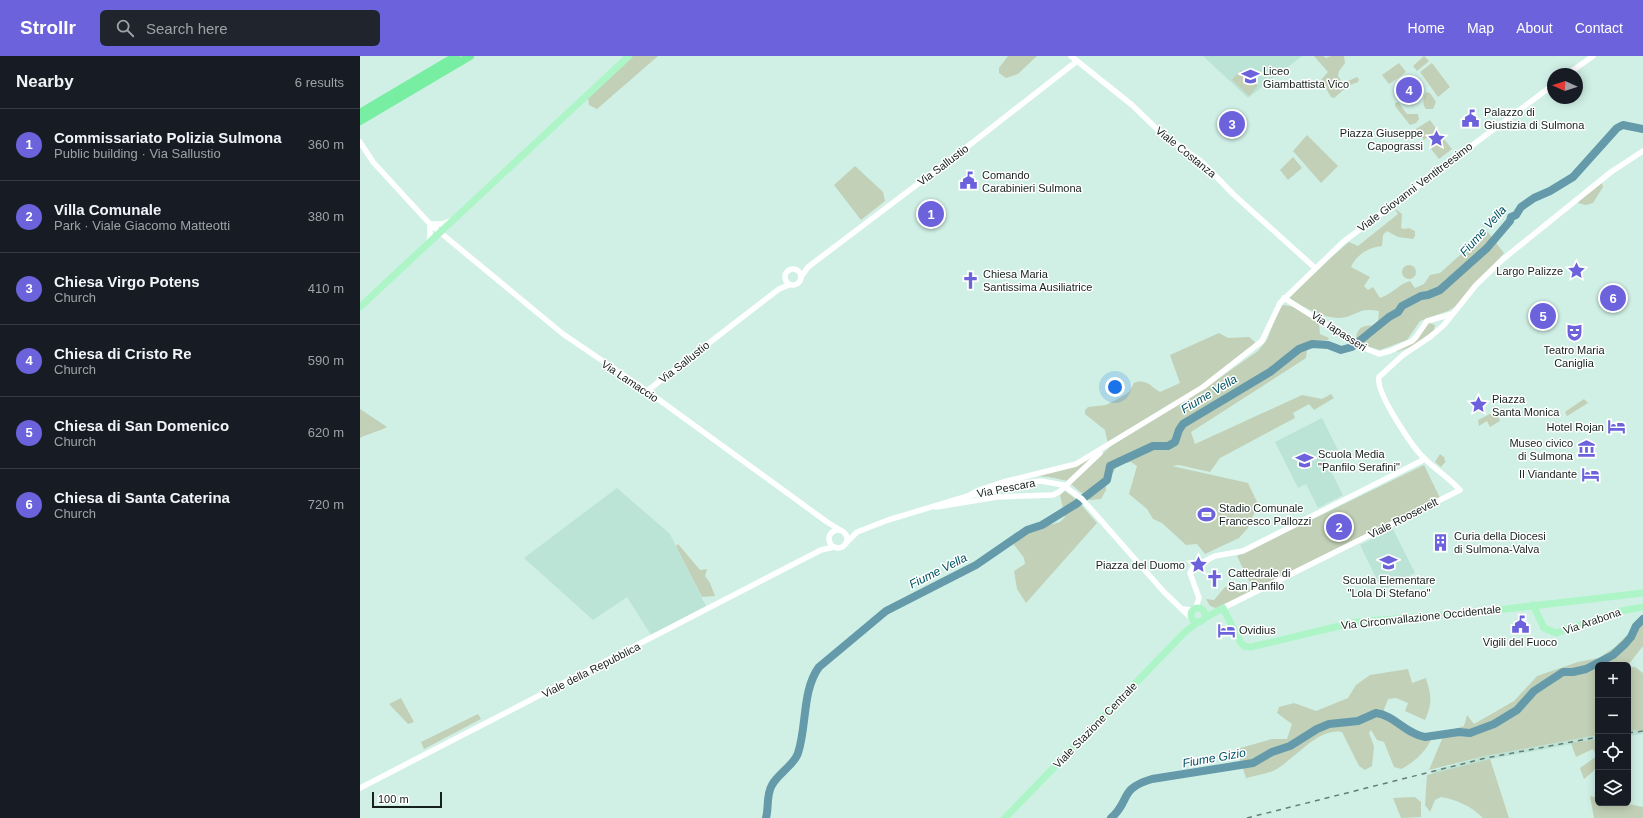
<!DOCTYPE html>
<html lang="en">
<head>
<meta charset="utf-8">
<style>
  body { margin:0; font-family:Arial,sans-serif; background:#20242c; color:#f1f3f6 }
  .controls { position:absolute; right:12px; bottom:12px; display:grid; overflow:hidden; border-radius:6px; box-shadow:0 2px 10px #0003 }
  .controls button { width:36px; height:36px; display:grid; place-items:center; padding:0; border:0; border-bottom:1px solid #363941; background:#171b24; color:#f1f3f6; font:20px sans-serif }
  .compass { position:absolute; left:1187px; top:12px; width:36px; height:36px; border-radius:50%; background:#171b24; box-shadow:0 2px 10px #0003; rotate:273deg }
  .scale { position:absolute; left:12px; bottom:10px; width:70px; box-sizing:border-box; padding-left:4px; border:2px solid #16211e; border-top:0; font-size:11px; line-height:14px; white-space:nowrap; color:#16211e; -webkit-text-stroke:3px #fff; paint-order:stroke }
  .you { position:absolute; left:755px; top:331px; width:14px; height:14px; margin:-10px; border:3px solid #fff; border-radius:50%; background:#1a73e8; box-shadow:0 0 0 6px #1a73e833 }
  .badge { display:grid; place-items:center; width:26px; height:26px; border-radius:50%; background:#6b62dc; color:#fff; font-size:13px; font-weight:700 }
  .pin { position:absolute; translate:-50% -50%; border:2px solid #fff; box-shadow:0 1px 4px #0006 }
  .list { margin:0; padding:0; list-style:none }
  h2 { display:flex; justify-content:space-between; align-items:center; height:52px; margin:0; padding:0 16px; font-size:17px }
  h2 small { font-size:13px; font-weight:400; color:#9ea1a6 }
  .list li { display:grid; grid-template-columns:26px 1fr auto; gap:12px; align-items:center; box-sizing:border-box; height:72px; padding:0 16px; border-top:1px solid #363941 }
  .list b { display:block; font-size:15px; white-space:nowrap }
  .list p { margin:0; font-size:13px; white-space:nowrap; color:#9ea1a6 }
  .list em { font-size:13px; font-style:normal; color:#9ea1a6 }
  .icon { flex:none; width:22px; height:22px; fill:none; stroke:currentColor; stroke-width:2; stroke-linecap:round; stroke-linejoin:round }
  .map { position:relative; flex:none; width:1283px; height:762px; overflow:hidden }
  header { display:flex; align-items:center; gap:24px; box-sizing:border-box; height:56px; padding:0 20px; background:#6b62dc; color:#fff }
  header strong { font-size:19px }
  nav { display:flex; gap:22px; margin-inline-start:auto; font-size:14px }
  .search { width:280px; height:36px; background:#20242c; display:flex; align-items:center; gap:10px; box-sizing:border-box; padding:0 14px; border-radius:6px; color:#9ea1a6; font-size:15px }
  main { display:flex }
  aside { flex:1; background:#171b24 }
  .map>svg:first-child { display:block }
  .built { fill:#bbe3d6 }
  .green { fill:#c1d0b6 }
  .lines { fill:none; stroke-linecap:round; stroke-linejoin:round }
  .river { stroke:#649aa9; stroke-width:8 }
  .minor { stroke:#fff; stroke-width:5.5 }
  .major { stroke:#adf5c7; stroke-width:7 }
  .highway { stroke:#77eea1; stroke-width:8 }
  .rail { stroke:#687c76; stroke-width:1.5; stroke-dasharray:5 5; stroke-linecap:butt }
  .labels { text-anchor:middle; stroke-width:3; stroke-linejoin:round; paint-order:stroke }
  .poi-label { font-size:11px; fill:#16211e; stroke:#fff; text-anchor:start }
  .street-label { font-size:11px; fill:#16211e; stroke:#fff }
  .water-label { font-size:12px; font-style:italic; fill:#015364; stroke:#fff }
</style>
</head>
<body>
<header>
<strong>Strollr</strong>
<div class="search"><svg class="icon" aria-label="search" viewBox="0 0 24 24"><circle cx="10" cy="10" r="6"/><path d="M15 15l6 6"/></svg>Search here</div>
<nav><a>Home</a><a>Map</a><a>About</a><a>Contact</a></nav>
</header>
<main>
<aside>
<h2>Nearby<small>6 results</small></h2>
<ul class="list">
<li><span class="badge">1</span><div><b>Commissariato Polizia Sulmona</b><p>Public building · Via Sallustio</p></div><em>360 m</em></li>
<li><span class="badge">2</span><div><b>Villa Comunale</b><p>Park · Viale Giacomo Matteotti</p></div><em>380 m</em></li>
<li><span class="badge">3</span><div><b>Chiesa Virgo Potens</b><p>Church</p></div><em>410 m</em></li>
<li><span class="badge">4</span><div><b>Chiesa di Cristo Re</b><p>Church</p></div><em>590 m</em></li>
<li><span class="badge">5</span><div><b>Chiesa di San Domenico</b><p>Church</p></div><em>620 m</em></li>
<li><span class="badge">6</span><div><b>Chiesa di Santa Caterina</b><p>Church</p></div><em>720 m</em></li>
</ul>
</aside>
<div class="map">
<svg width="1283" height="762" viewBox="0 0 1283 762">
  <rect width="100%" height="100%" fill="#d0f0e6"/>
  <g class="built">
    <path d="M 843,0 L 942,0 L 888,42 Z"/>
    <path d="M 962,362 L 978,394 L 964,401 L 983,439 L 958,452 L 946,428 L 938,432 L 915,386 Z"/>
    <path d="M 257,432 L 310,478 L 346,550 L 291,579 L 267,541 L 233,564 L 164,502 Z"/>
    <path d="M 1033,473 L 1055,517 L 1022,534 L 1000,489 Z"/>
    <path d="M 1283,674 L 1283,678 L 1268,680 L 1268,675 Z"/>
    <path d="M 1238,679 L 1238,683 L 1126,704 L 1073,718 L 1072,715 L 1125,700 Z"/>
  </g>
  <g class="green">
    <path d="M 272,0 L 298,0 L 237,53 L 229,49 L 228,42 Z"/>
    <path d="M 648,0 L 677,0 L 658,18 L 646,22 L 639,17 L 639,12 Z"/>
    <path d="M 954,0 L 963,0 L 966,2 L 971,0 L 984,0 L 985,7 L 979,15 L 978,20 L 982,26 L 986,26 L 997,21 L 999,23 L 998,26 L 988,30 L 974,42 L 971,41 L 961,24 L 968,16 Z"/>
    <path d="M 1064,0 L 1069,5 L 1057,15 L 1053,10 Z"/>
    <path d="M 1039,7 L 1046,16 L 1029,28 L 1022,19 Z"/>
    <path d="M 1072,7 L 1090,31 L 1078,41 L 1060,16 Z"/>
    <path d="M 881,14 L 898,30 L 889,40 L 872,24 Z"/>
    <path d="M 1066,36 L 1070,37 L 1076,46 L 1073,53 L 1066,53 C 1062,49 1063,41 1066,36 Z"/>
    <path d="M 1038,46 L 1047,58 L 1058,58 L 1059,63 L 1056,67 L 1050,69 L 1035,50 L 1035,47 Z"/>
    <path d="M 1070,64 L 1077,74 L 1064,84 L 1056,73 Z"/>
    <path d="M 947,79 L 978,110 L 961,127 L 933,95 Z"/>
    <path d="M 1084,83 L 1092,93 L 1079,103 L 1071,93 Z"/>
    <path d="M 933,101 L 942,112 L 928,124 L 920,114 Z"/>
    <path d="M 495,110 L 523,136 L 525,145 L 501,164 L 474,129 Z"/>
    <path d="M 1242,127 L 1243,131 L 1233,147 L 1226,149 L 1218,147 L 1221,142 Z"/>
    <path d="M 1034,152 L 1042,158 L 1041,172 L 1044,173 L 1049,172 L 1055,175 L 1055,180 L 1053,183 L 1038,181 L 1027,175 L 1023,179 L 1022,190 C 1009,191 996,199 991,211 L 1010,221 L 1004,230 L 1008,234 L 1013,231 L 1020,242 C 1032,238 1039,228 1050,225 L 1055,232 L 1064,228 L 1070,219 L 1080,217 L 1127,175 L 1144,197 L 1099,248 L 1088,255 L 1060,265 L 1047,284 L 1020,294 L 1003,289 L 996,282 C 997,272 1004,268 1013,270 L 1018,266 L 1019,255 C 1000,252 1002,256 986,261 C 969,266 940,250 927,240 L 989,186 L 998,190 L 1038,158 Z"/>
    <circle cx="1049" cy="216" r="7"/>
    <path d="M 923,249 L 936,251 L 959,267 L 960,278 L 969,282 L 968,284 L 956,285 L 947,294 L 946,302 L 831,376 L 835,388 L 942,339 L 962,343 L 971,338 L 974,342 L 954,354 L 949,348 L 933,357 L 935,362 L 860,402 L 850,416 L 819,409 L 812,410 L 888,427 L 898,448 L 888,472 L 879,482 L 845,498 L 837,488 L 826,489 L 802,467 L 793,463 L 787,453 L 769,438 L 777,410 L 771,406 L 758,408 L 753,417 L 746,421 L 746,434 L 741,443 L 730,444 L 711,428 L 751,390 L 855,325 L 898,295 L 907,284 L 918,255 Z"/>
    <path d="M 1069,267 L 1075,269 L 1074,274 L 1053,290 L 1037,296 L 1037,295 L 1054,286 Z"/>
    <path d="M 859,277 L 868,282 L 889,281 L 895,286 L 893,291 L 838,332 L 748,388 L 745,374 L 725,358 L 725,354 L 728,351 L 746,349 L 763,340 L 769,336 L 774,327 C 786,322 790,330 800,336 L 820,327 L 810,299 Z"/>
    <path d="M 1224,343 L 1228,347 L 1207,360 L 1205,356 Z"/>
    <path d="M 0,353 L 27,371 C 18,376 9,377 0,382 Z"/>
    <path d="M 1136,355 L 1140,365 L 1130,371 L 1127,365 L 1119,370 L 1118,364 Z"/>
    <path d="M 736,398 L 708,425 L 689,421 L 676,420 Z"/>
    <path d="M 1080,398 L 1085,402 L 1084,404 L 1086,405 L 1081,411 L 1075,406 Z"/>
    <path d="M 1064,409 L 1080,442 L 856,552 L 850,550 L 846,543 L 854,544 L 865,531 L 876,530 L 879,537 L 892,531 L 877,500 Z"/>
    <path d="M 705,435 L 717,444 L 737,467 L 666,547 L 657,533 L 654,515 L 665,508 L 664,502 L 652,486 L 666,476 L 700,466 L 705,461 L 700,439 Z"/>
    <path d="M 318,488 L 340,514 L 347,513 L 345,520 L 350,527 L 355,540 L 342,541 L 316,490 Z"/>
    <path d="M 1283,560 L 1283,590 L 1269,608 L 1270,611 L 1275,611 L 1283,617 L 1283,674 L 1268,675 L 1268,609 L 1238,609 L 1238,679 L 1125,700 L 1069,714 L 1085,676 L 1104,670 L 1107,659 L 1114,668 L 1154,645 L 1177,620 L 1218,606 L 1239,602 L 1255,591 L 1269,577 Z"/>
    <path d="M 1048,613 L 1052,627 L 1066,622 C 1071,639 1073,646 1065,664 L 1045,655 L 1048,647 L 1036,642 L 1028,643 L 1022,659 L 1057,681 L 1071,683 C 1067,695 1052,708 1041,713 L 1034,711 L 1024,686 L 1017,684 L 1011,674 L 1009,677 L 1014,690 L 1012,710 L 1005,714 L 999,710 L 982,676 C 957,671 934,705 913,715 C 905,718 894,720 886,722 L 877,693 L 912,683 L 927,683 L 932,668 L 917,657 L 919,651 L 934,647 L 956,655 L 988,642 L 996,629 L 1010,619 Z"/>
    <path d="M 41,642 L 54,666 L 48,668 L 29,648 Z"/>
    <path d="M 118,658 L 121,663 L 64,693 L 61,686 Z"/>
    <path d="M 1238,683 L 1238,711 L 1224,723 L 1220,712 L 1237,700 L 1233,693 L 1216,701 L 1211,687 Z"/>
    <path d="M 1130,703 L 1149,762 L 1123,762 C 1111,750 1097,744 1081,741 L 1075,744 L 1070,756 L 1065,749 L 1067,719 Z"/>
    <path d="M 1230,740 L 1238,742 L 1238,747 L 1264,747 L 1283,751 L 1283,762 L 1234,762 Z"/>
    <path d="M 1055,741 L 1061,746 L 1061,761 L 1041,762 L 1033,742 Z"/>
  </g>
  <g class="lines">
    <g class="river">
      <path d="M 406,762 C 409,751 406,739 412,729 C 418,718 435,708 438,697 C 447,670 442,634 459,611 L 526,555 L 616,509 L 667,474 L 682,469 L 716,448 L 747,424 L 750,410 L 793,390 L 808,390 L 815,386 L 819,374 L 823,368 L 910,316 L 939,293 L 952,288 L 968,289 L 981,294 L 992,291 L 1029,261 L 1038,256 L 1042,250 L 1061,240 L 1068,239 L 1080,234 L 1127,192 L 1150,165 L 1151,161 L 1156,159 L 1161,151 L 1174,142 L 1190,135 L 1213,121 L 1257,72 L 1263,69 L 1283,73"/>
      <path d="M 751,762 C 771,745 758,733 792,723 L 893,707 L 912,696 L 930,690 L 957,673 L 969,668 L 998,665 L 1016,657 C 1034,659 1046,678 1065,681 L 1099,676 L 1110,677 L 1134,668 L 1157,654 L 1174,635 L 1203,616 L 1213,616 L 1226,613 L 1253,599 L 1265,588 L 1271,581 L 1276,570 L 1283,563"/>
    </g>
    <g class="minor">
      <path d="M 711,0 L 772,49 L 798,74 L 843,107 L 873,138 L 955,212"/>
      <path d="M 1208,18 L 1233,0"/>
      <path d="M 0,86 L 13,106 L 70,168 L 203,278 L 287,335 L 467,466 L 480,474"/>
      <path d="M 70,168 L 82,168 L 90,165"/>
      <path d="M 68,187 L 70,182 L 70,168"/>
      <circle cx="433" cy="221" r="8"/>
      <path d="M 441,221 L 448,211 L 612,87 L 717,5"/>
      <path d="M 924,242 L 1000,290 L 1019,298 L 1030,295 L 1052,285 L 1056,281 L 1067,265 L 1092,258"/>
      <path d="M 287,335 L 419,233 L 429,229"/>
      <path d="M 608,440 L 619,434 L 643,426 L 716,408 L 843,331 L 902,285 L 920,247 L 983,186 L 1193,29"/>
      <path d="M 576,451 L 637,441 L 693,439 L 699,436 L 740,397"/>
      <circle cx="478" cy="483" r="9"/>
      <path d="M 487,486 L 497,476 L 528,464 L 608,440 L 664,427 L 681,425 L 703,429 L 722,443 L 804,536 L 831,562"/>
      <path d="M 836,551 L 839,542 L 830,517 L 833,511 L 855,500 L 883,495 L 1065,403"/>
      <path d="M 863,552 L 1100,434 C 1089,422 1076,414 1065,403 C 1053,392 1015,336 1019,321 L 1043,299 L 1070,281 L 1084,269 L 1116,229 L 1142,204 L 1251,116 L 1283,95"/>
      <path d="M 822,553 L 832,554"/>
      <path d="M 0,732 L 461,494 L 474,491"/>
    </g>
    <g class="major">
      <path d="M 0,251 L 269,0"/>
      <path d="M 1173,549 L 1184,572 L 1196,577 L 1261,555 L 1283,551"/>
      <circle cx="838" cy="559" r="7"/>
      <path d="M 845,562 L 863,552 L 881,587 L 884,590 L 891,591 L 996,566 L 1120,556 L 1283,537"/>
      <path d="M 645,762 L 825,576 L 838,566"/>
    </g>
    <g class="highway">
      <path d="M 0,57 L 96,0"/>
      <path d="M 0,65 L 110,0"/>
    </g>
    <g class="rail">
      <path d="M 1268,677 L 1283,675"/>
      <path d="M 887,762 L 1126,702 L 1238,681"/>
    </g>
  </g>
  <defs>
    <symbol id="school-bare" viewBox="-9 -9 18 18"><path d="M0-5L7-2L0 1L-7-2ZM-4 1L0 2.5L4 1V4Q0 6-4 4Z" fill="#6b62dc" stroke="#fff" stroke-width="2.5" paint-order="stroke"/></symbol>
    <symbol id="civic-bare" viewBox="-9 -9 18 18"><path d="M-.6-6.5H3V-4.5H.6V-3L4-1V1h2V6H-6V1h2V-1L-.6-3ZM-1.2 2.5V6h2.4V2.5Z" fill="#6b62dc" stroke="#fff" stroke-width="2.5" paint-order="stroke"/></symbol>
    <symbol id="sight-bare" viewBox="-9 -9 18 18"><path d="M0-6L1.8-2.2L6-1.7L2.9 1.2L3.7 5.4L0 3.3L-3.7 5.4L-2.9 1.2L-6-1.7L-1.8-2.2Z" fill="#6b62dc" stroke="#fff" stroke-width="2.5" paint-order="stroke"/></symbol>
    <symbol id="church-bare" viewBox="-9 -9 18 18"><path d="M-1.2-6h2.4v3.5h3.3v2.4h-3.3V6h-2.4V-.1h-3.3v-2.4h3.3Z" fill="#6b62dc" stroke="#fff" stroke-width="2.5" paint-order="stroke"/></symbol>
    <symbol id="theatre-bare" viewBox="-9 -9 18 18"><path d="M-5-5.5Q0-4 5-5.5V0Q5 5 0 6Q-5 5-5 0ZM-3.3-2.5H-1v1.5H-3.3ZM1-2.5H3.3v1.5H1ZM-2.8 1Q0 5.5 2.8 1Z" fill="#6b62dc" stroke="#fff" stroke-width="2.5" paint-order="stroke"/></symbol>
    <symbol id="hotel-bare" viewBox="-9 -9 18 18"><path d="M-6-4.5h1.5V1H6V5H4.5V3h-9V5H-6ZM-4 0a1.8 1.8 0 1 1 3.6 0ZM.5 0V-2.5h3Q6-2.5 6 0Z" fill="#6b62dc" stroke="#fff" stroke-width="2.5" paint-order="stroke"/></symbol>
    <symbol id="museum-bare" viewBox="-9 -9 18 18"><path d="M0-6L6-3V-2H-6V-3ZM-5-1h2V3h-2ZM-1-1h2V3h-2ZM3-1h2V3H3ZM-6 4H6V6H-6Z" fill="#6b62dc" stroke="#fff" stroke-width="2.5" paint-order="stroke"/></symbol>
    <symbol id="stadium-bare" viewBox="-9 -9 18 18"><path d="M0-5a6.5 5 0 1 0 0 10a6.5 5 0 1 0 0-10ZM-3.5-1.8h7v3.6h-7Z" fill="#6b62dc" stroke="#fff" stroke-width="2.5" paint-order="stroke"/></symbol>
    <symbol id="building-bare" viewBox="-9 -9 18 18"><path d="M-4-6H4V6H1V3H-1V6H-4ZM-2.5-4.3h1.7v1.8h-1.7ZM.8-4.3h1.7v1.8H.8ZM-2.5-1h1.7V.8h-1.7ZM.8-1h1.7V.8H.8Z" fill="#6b62dc" stroke="#fff" stroke-width="2.5" paint-order="stroke"/></symbol>
  </defs>
  <g fill-rule="evenodd">
    <use href="#school-bare" x="878" y="8" width="25" height="25"/>
    <use href="#civic-bare" x="1098" y="50" width="25" height="25"/>
    <use href="#sight-bare" x="1064" y="70" width="25" height="25"/>
    <use href="#civic-bare" x="596" y="112" width="25" height="25"/>
    <use href="#sight-bare" x="1204" y="202" width="25" height="25"/>
    <use href="#church-bare" x="598" y="212" width="25" height="25"/>
    <use href="#theatre-bare" x="1202" y="264" width="25" height="25"/>
    <use href="#sight-bare" x="1106" y="336" width="25" height="25"/>
    <use href="#hotel-bare" x="1244" y="358" width="25" height="25"/>
    <use href="#museum-bare" x="1214" y="380" width="25" height="25"/>
    <use href="#school-bare" x="932" y="392" width="25" height="25"/>
    <use href="#hotel-bare" x="1218" y="406" width="25" height="25"/>
    <use href="#stadium-bare" x="834" y="446" width="25" height="25"/>
    <use href="#building-bare" x="1068" y="474" width="25" height="25"/>
    <use href="#school-bare" x="1016" y="494" width="25" height="25"/>
    <use href="#sight-bare" x="826" y="496" width="25" height="25"/>
    <use href="#church-bare" x="842" y="510" width="25" height="25"/>
    <use href="#civic-bare" x="1148" y="556" width="25" height="25"/>
    <use href="#hotel-bare" x="854" y="562" width="25" height="25"/>
  </g>
  <g class="labels">
    <g class="poi-label">
      <text x="903" y="19">Liceo<tspan x="903" dy="13">Giambattista Vico</tspan></text>
      <text x="1124" y="60">Palazzo di<tspan x="1124" dy="13">Giustizia di Sulmona</tspan></text>
      <text x="1063" y="81" text-anchor="end">Piazza Giuseppe<tspan x="1063" dy="13">Capograssi</tspan></text>
      <text x="622" y="123">Comando<tspan x="622" dy="13">Carabinieri Sulmona</tspan></text>
      <text x="1203" y="219" text-anchor="end">Largo Palizze</text>
      <text x="623" y="222">Chiesa Maria<tspan x="623" dy="13">Santissima Ausiliatrice</tspan></text>
      <text x="1214" y="298" text-anchor="middle">Teatro Maria<tspan x="1214" dy="13">Caniglia</tspan></text>
      <text x="1132" y="347">Piazza<tspan x="1132" dy="13">Santa Monica</tspan></text>
      <text x="1244" y="375" text-anchor="end">Hotel Rojan</text>
      <text x="1213" y="391" text-anchor="end">Museo civico<tspan x="1213" dy="13">di Sulmona</tspan></text>
      <text x="958" y="402">Scuola Media<tspan x="958" dy="13">"Panfilo Serafini"</tspan></text>
      <text x="1217" y="422" text-anchor="end">Il Viandante</text>
      <text x="859" y="456">Stadio Comunale<tspan x="859" dy="13">Francesco Pallozzi</tspan></text>
      <text x="1094" y="484">Curia della Diocesi<tspan x="1094" dy="13">di Sulmona-Valva</tspan></text>
      <text x="825" y="513" text-anchor="end">Piazza del Duomo</text>
      <text x="868" y="521">Cattedrale di<tspan x="868" dy="13">San Panfilo</tspan></text>
      <text x="1029" y="528" text-anchor="middle">Scuola Elementare<tspan x="1029" dy="13">"Lola Di Stefano"</tspan></text>
      <text x="879" y="578">Ovidius</text>
      <text x="1160" y="590" text-anchor="middle">Vigili del Fuoco</text>
    </g>
    <g class="street-label">
      <text transform="translate(826 96) rotate(39)" y="4">Viale Costanza</text>
      <text transform="translate(583 109) rotate(-37)" y="4">Via Sallustio</text>
      <text transform="translate(1055 131) rotate(-37)" y="4">Viale Giovanni Ventitreesimo</text>
      <text transform="translate(979 275) rotate(33)" y="4">Via Iapasseri</text>
      <text transform="translate(324 306) rotate(-38)" y="4">Via Sallustio</text>
      <text transform="translate(270 325) rotate(34)" y="4">Via Lamaccio</text>
      <text transform="translate(646 432) rotate(-11)" y="4">Via Pescara</text>
      <text transform="translate(1043 462) rotate(-27)" y="4">Viale Roosevelt</text>
      <text transform="translate(1061 561) rotate(-6)" y="4">Via Circonvallazione Occidentale</text>
      <text transform="translate(1232 565) rotate(-19)" y="4">Via Arabona</text>
      <text transform="translate(231 614) rotate(-27)" y="4">Viale della Repubblica</text>
      <text transform="translate(735 669) rotate(-46)" y="4">Viale Stazione Centrale</text>
    </g>
    <g class="water-label">
      <text transform="translate(1123 175) rotate(-48)" y="4">Fiume Vella</text>
      <text transform="translate(849 338) rotate(-31)" y="4">Fiume Vella</text>
      <text transform="translate(578 515) rotate(-27)" y="4">Fiume Vella</text>
      <text transform="translate(854 702) rotate(-10)" y="4">Fiume Gizio</text>
    </g>
  </g>
</svg>
<div class="controls">
<button>+</button>
<button>−</button>
<button><svg class="icon" aria-label="locate" viewBox="0 0 24 24"><circle cx="12" cy="12" r="6"/><path d="M12 2v4M12 18v4M2 12h4M18 12h4"/></svg></button>
<button><svg class="icon" aria-label="layers" viewBox="0 0 24 24"><path d="M12 4l9 5-9 5-9-5zM3 14l9 5 9-5"/></svg></button>
</div>
<svg class="compass" viewBox="-18 -18 36 36"><path d="M0-13l5 13h-10z" fill="#e53935"/><path d="M0 13l5-13h-10z" fill="#9ea1a6"/></svg>
<div class="scale">100 m</div>
<div class="you"></div>
<div class="pin badge" style="left:571px;top:158px">1</div>
<div class="pin badge" style="left:979px;top:471px">2</div>
<div class="pin badge" style="left:872px;top:68px">3</div>
<div class="pin badge" style="left:1049px;top:34px">4</div>
<div class="pin badge" style="left:1183px;top:260px">5</div>
<div class="pin badge" style="left:1253px;top:242px">6</div>
</div>
</main>
</body>
</html>
